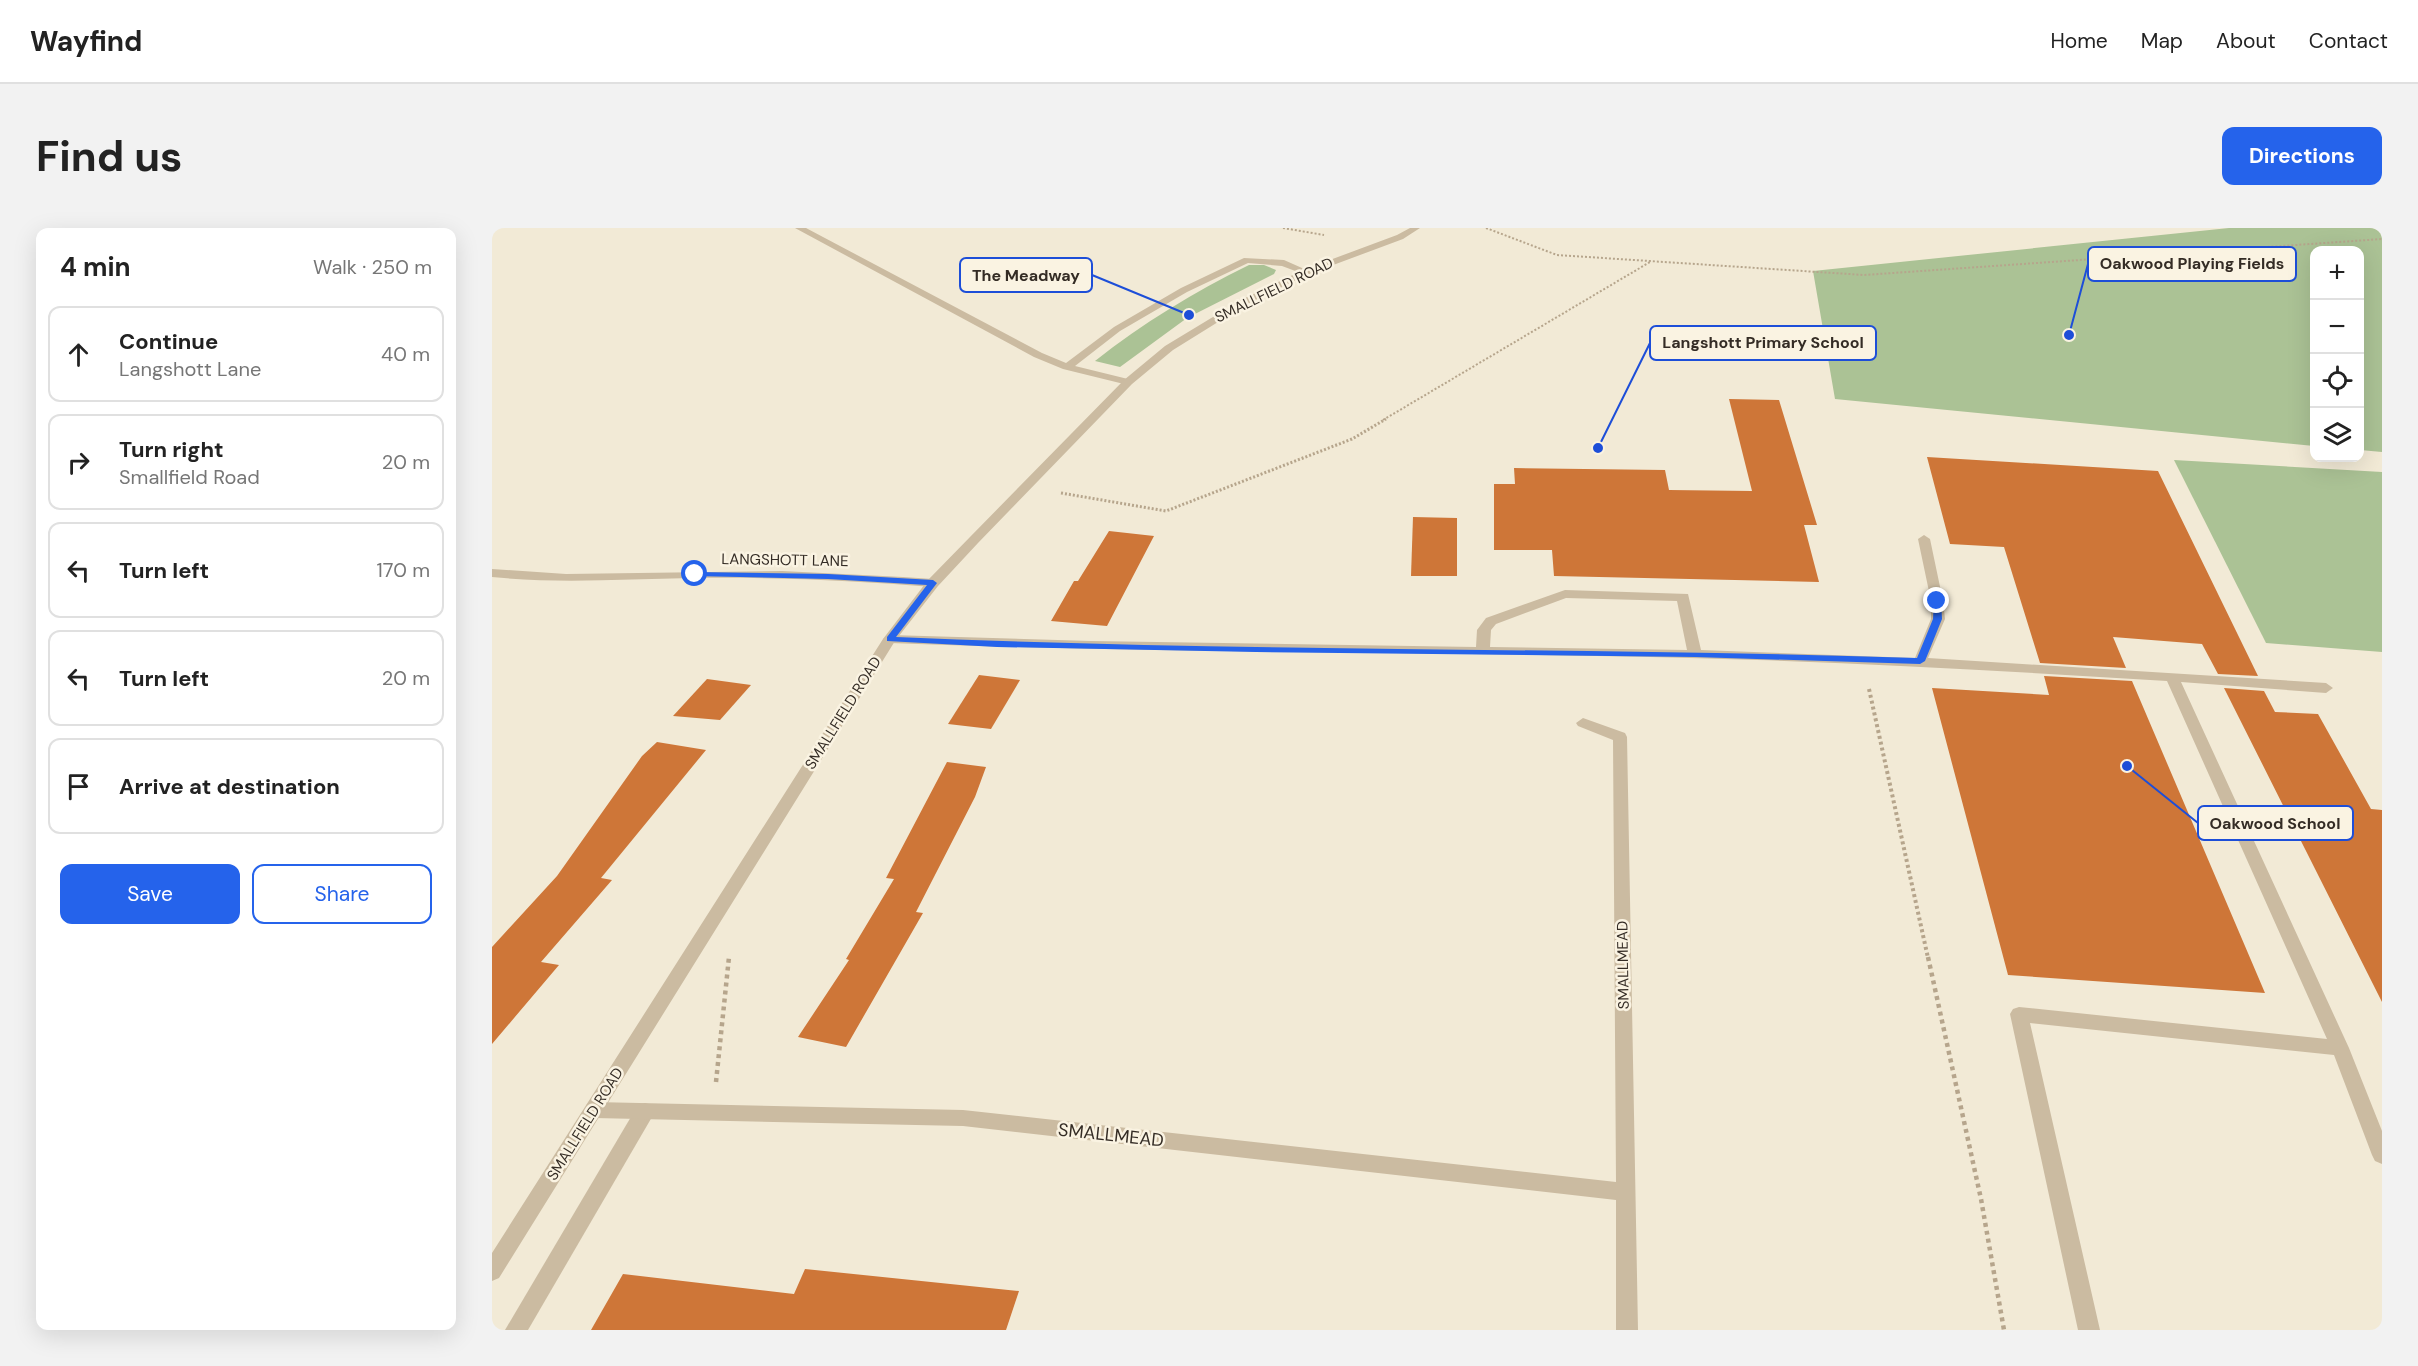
<!DOCTYPE html>
<html lang="en">
<head>
<meta charset="utf-8">
<style>
  body { margin:0; font-family:"DM Sans",sans-serif; background:#f2f2f2; color:#222 }
  .controls { position:absolute; right:18px; top:18px; display:grid; overflow:hidden; border-radius:12px; box-shadow:0 6px 24px #0002 }
  .controls button { width:54px; height:54px; display:grid; place-items:center; padding:0; border:0; border-bottom:2px solid #e0e0e0; background:#fff; color:#222; font:30px sans-serif }
  .stop { position:absolute; width:18px; height:18px; margin:-14px; border:4px solid #2563eb; border-radius:50%; background:#fff }
  .stop.end { background:#2563eb; border-color:#fff; box-shadow:0 2px 6px #0008 }
  .list { margin:0; padding:0; list-style:none }
  h2 { display:flex; justify-content:space-between; align-items:center; height:78px; margin:0; padding:0 24px; font-size:26px }
  h2 small { font-size:20px; font-weight:400; color:#767676 }
  .list li { display:grid; grid-template-columns:39px 1fr auto; gap:18px; align-items:center; box-sizing:border-box; height:96px; margin:0 12px 12px; padding:0 12px; border:2px solid #e0e0e0; border-radius:12px }
  .list b { display:block; font-size:22px; white-space:nowrap }
  .list p { margin:0; font-size:20px; white-space:nowrap; color:#767676 }
  .list em { font-size:20px; font-style:normal; color:#767676 }
  .actions { display:flex; gap:12px; padding:18px 24px }
  .actions a { flex:1; padding:14px 0; border:2px solid #2563eb; border-radius:12px; text-align:center; font-size:21px; color:#2563eb }
  .actions .main { background:#2563eb; color:#fff }
  .icon { flex:none; width:33px; height:33px; fill:none; stroke:currentColor; stroke-width:2; stroke-linecap:round; stroke-linejoin:round }
  .map { position:relative; flex:none; width:1890px; height:1102px; overflow:hidden; border-radius:12px }
  header { display:flex; align-items:center; gap:36px; box-sizing:border-box; height:84px; padding:0 30px; background:#fff; border-bottom:2px solid #e0e0e0 }
  header strong { font-size:28px }
  nav { display:flex; gap:33px; margin-inline-start:auto; font-size:21px }
  .intro { display:flex; align-items:center; justify-content:space-between; box-sizing:border-box; height:144px; padding:0 36px }
  h1 { margin:0; font-size:42px }
  .button { padding:15px 27px; border-radius:12px; background:#2563eb; color:#fff; font-size:21px; font-weight:700 }
  main { display:flex; gap:36px; padding:0 36px }
  aside { flex:1; background:#fff; border-radius:12px; box-shadow:0 6px 24px #0002 }
  .map>svg:first-child { display:block }
  .green { fill:#abc295 }
  .building { fill:#ce7638 }
  .lines { fill:none; stroke-linecap:round; stroke-linejoin:round }
  .path-far3 { stroke:#b6a58c; stroke-width:2; stroke-dasharray:2 2; stroke-linecap:butt }
  .path-far2 { stroke:#b6a58c; stroke-width:3; stroke-dasharray:2 2; stroke-linecap:butt }
  .path-far1 { stroke:#b6a58c; stroke-width:4; stroke-dasharray:3 3; stroke-linecap:butt }
  .path { stroke:#b6a58c; stroke-width:4.5; stroke-dasharray:4 4; stroke-linecap:butt }
  .service { fill:#cbbba1; fill-rule:evenodd }
  .minor { fill:#cbbba1; fill-rule:evenodd }
  .tertiary { fill:#cbbba1; fill-rule:evenodd }
  .route { fill:#2563eb }
  .labels { text-anchor:middle; stroke-width:5; stroke-linejoin:round; paint-order:stroke }
  .street-label { font-size:15px; fill:#342c25; stroke:#faf3e2 }
  .near-street-label { font-size:18px; fill:#342c25; stroke:#faf3e2 }
  .leader { fill:none; stroke:#1d4ed8; stroke-width:2 }
  .callout-dot { fill:#1d4ed8; stroke:#faf3e2; stroke-width:2 }
  .callout { fill:#faf3e2; stroke:#1d4ed8; stroke-width:2 }
  .callout-label { font-size:16px; text-anchor:middle; font-weight:bold; fill:#342c25 }
</style>
</head>
<body>
<header>
<strong>Wayfind</strong>
<nav><a>Home</a><a>Map</a><a>About</a><a>Contact</a></nav>
</header>
<div class="intro"><h1>Find us</h1><a class="button">Directions</a></div>
<main>
<aside>
<h2>4 min<small>Walk · 250 m</small></h2>
<ul class="list">
<li><svg class="icon" aria-label="ahead" viewBox="0 0 24 24"><path d="M12 20V5M6 11l6-6 6 6"/></svg><div><b>Continue</b><p>Langshott Lane</p></div><em>40 m</em></li>
<li><svg class="icon" aria-label="right" viewBox="0 0 24 24"><path d="M7 20v-9h11M14 6l5 5-5 5"/></svg><div><b>Turn right</b><p>Smallfield Road</p></div><em>20 m</em></li>
<li><svg class="icon" aria-label="left" viewBox="0 0 24 24"><path d="M17 20v-9H6M10 6l-5 5 5 5"/></svg><div><b>Turn left</b></div><em>170 m</em></li>
<li><svg class="icon" aria-label="left" viewBox="0 0 24 24"><path d="M17 20v-9H6M10 6l-5 5 5 5"/></svg><div><b>Turn left</b></div><em>20 m</em></li>
<li><svg class="icon" aria-label="arrive" viewBox="0 0 24 24"><path d="M6 21V4h12l-3 4 3 4H6"/></svg><div><b>Arrive at destination</b></div></li>
</ul>
<div class="actions"><a class="main">Save</a><a>Share</a></div>
</aside>
<div class="map">
<svg width="1890" height="1102" viewBox="0 0 1890 1102">
  <rect width="100%" height="100%" fill="#f2ead6"/>
  <g class="green">
    <path d="M 1737,0 L 1890,0 L 1890,224 L 1868,222 L 1868,22 L 1822,22 L 1822,218 L 1343,171 L 1321,43 Z"/>
    <path d="M 757,37 L 772,37 L 784,42 L 782,46 L 695,90 L 628,139 L 603,133 C 651,95 702,64 757,37 Z"/>
    <path d="M 1682,232 L 1890,244 L 1890,424 L 1774,415 Z"/>
  </g>
  <g class="building">
    <path d="M 1237,171 L 1287,172 L 1325,297 L 1312,297 L 1327,354 L 1062,348 L 1060,322 L 1002,322 L 1002,256 L 1023,256 L 1022,240 L 1173,242 L 1177,262 L 1260,263 Z"/>
    <path d="M 1435,229 L 1666,243 L 1766,448 L 1726,446 L 1710,416 L 1621,409 L 1634,440 L 1548,435 L 1512,319 L 1458,316 Z"/>
    <path d="M 921,289 L 965,290 L 965,348 L 919,348 Z"/>
    <path d="M 617,303 L 662,308 L 615,398 L 559,393 L 582,353 L 586,353 Z"/>
    <path d="M 487,447 L 528,452 L 499,501 L 456,496 Z"/>
    <path d="M 1552,448 L 1640,453 L 1773,765 L 1516,747 L 1440,460 L 1557,467 Z"/>
    <path d="M 215,451 L 259,457 L 228,492 L 181,488 Z"/>
    <path d="M 1732,460 L 1772,463 L 1783,484 L 1826,486 L 1879,581 L 1890,582 L 1890,774 Z"/>
    <path d="M 165,514 L 214,522 L 109,650 L 120,652 L 49,734 L 67,737 L 0,816 L 0,719 L 65,648 L 150,528 Z"/>
    <path d="M 455,534 L 494,539 L 483,569 L 424,684 L 431,685 L 354,819 L 306,809 L 357,732 L 354,731 L 402,651 L 394,650 Z"/>
    <path d="M 313,1041 L 527,1063 L 514,1102 L 99,1102 L 131,1046 L 302,1066 Z"/>
  </g>
  <g class="lines">
    <g class="path-far3">
      <path d="M 791,0 L 832,7"/>
      <path d="M 994,0 L 1065,27 L 1372,47 L 1890,11"/>
      <path d="M 891,192 L 1158,34"/>
    </g>
    <path class="path-far2" d="M 569,265 L 674,283 L 860,211 L 894,191"/>
    <path class="path-far1" d="M 1377,461 L 1436,730"/>
    <g class="path">
      <path d="M 1436,729 L 1489,971 L 1512,1102"/>
      <path d="M 224,854 L 237,729"/>
    </g>
    <g class="service">
      <path d="M 1432,307 L 1438,311 L 1451,373 L 1453,391 L 1436,430 L 1834,455 L 1841,460 L 1834,465 L 1689,454 L 1857,820 L 1890,903 L 1890,936 L 1883,933 L 1880,927 L 1842,827 L 1538,795 L 1608,1102 L 1586,1102 L 1518,786 L 1521,781 L 1527,779 L 1835,811 L 1675,453 C 1538,445 1401,436 1265,432 C 976,423 687,426 398,415 L 391,411 L 398,407 L 599,413 L 984,419 L 985,402 L 994,390 L 1073,362 L 1196,366 L 1209,422 L 1423,430 L 1439,391 L 1439,373 L 1426,311 ZM 1074,370 L 1185,373 L 1195,422 L 998,419 L 999,402 L 1004,396 Z"/>
      <path d="M 153,875 L 160,877 L 162,883 L 160,889 L 36,1102 L 13,1102 L 146,877 Z"/>
    </g>
    <g class="minor">
      <path d="M 303,0 L 314,0 L 550,125 L 574,135 L 622,99 L 689,60 L 752,30 L 792,32 L 819,44 L 814,47 L 790,38 L 756,35 L 695,64 L 628,103 L 583,138 L 640,152 L 641,154 L 636,157 L 571,141 L 542,129 Z"/>
      <path d="M 0,341 L 74,346 L 290,343 L 411,349 L 441,351 L 447,355 L 441,359 C 361,352 280,349 200,350 C 133,351 67,356 0,349 Z"/>
      <path d="M 1091,490 L 1133,505 L 1135,509 L 1146,1102 L 1124,1102 L 1124,972 L 471,898 L 102,890 L 95,888 L 93,882 L 95,876 L 102,874 L 471,882 L 1124,954 L 1121,512 L 1086,498 L 1084,495 Z"/>
    </g>
    <path class="tertiary" d="M 918,0 L 928,0 L 911,11 L 817,46 L 755,76 L 681,122 L 640,156 L 486,315 L 446,358 L 403,413 L 7,1050 L 0,1053 L 0,1025 L 391,411 L 436,352 L 478,309 L 632,152 L 673,118 L 749,72 L 811,42 L 905,7 Z"/>
  </g>
  <path class="route" d="M 203,344 L 336,346 L 441,352 L 445,355 L 404,409 C 744,424 1085,419 1425,430 L 1441,391 L 1442,371 L 1449,373 L 1450,391 L 1433,433 L 1428,436 L 1203,429 L 764,424 L 505,419 L 395,413 L 395,409 L 435,357 L 336,351 L 200,348 L 199,346 Z"/>
  <g class="labels">
    <g class="street-label">
      <text transform="translate(782 62) rotate(-26)" y="5">SMALLFIELD ROAD</text>
      <text transform="translate(293 332) rotate(1)" y="5">LANGSHOTT LANE</text>
      <text transform="translate(351 485) rotate(-58)" y="5">SMALLFIELD ROAD</text>
      <text transform="translate(1131 737) rotate(-91)" y="5">SMALLMEAD</text>
      <text transform="translate(93 896) rotate(-58)" y="5">SMALLFIELD ROAD</text>
    </g>
    <g class="near-street-label">
      <text transform="translate(619 907) rotate(6)" y="6">SMALLMEAD</text>
    </g>
  </g>
  <path class="leader" d="M1577 107L1596 36M697 87L600 47M1106 220L1158 115M1635 538L1706 595"/>
  <g class="callout-dot">
    <circle cx="1577" cy="107" r="6"/>
    <circle cx="697" cy="87" r="6"/>
    <circle cx="1106" cy="220" r="6"/>
    <circle cx="1635" cy="538" r="6"/>
  </g>
  <g class="callout">
    <rect x="1596" y="19" width="208" height="34" rx="6"/>
    <rect x="468" y="30" width="132" height="34" rx="6"/>
    <rect x="1158" y="98" width="226" height="34" rx="6"/>
    <rect x="1706" y="578" width="155" height="34" rx="6"/>
  </g>
  <g class="callout-label">
    <text x="1700" y="41">Oakwood Playing Fields</text>
    <text x="534" y="53">The Meadway</text>
    <text x="1271" y="120">Langshott Primary School</text>
    <text x="1783" y="601">Oakwood School</text>
  </g>
</svg>
<div class="controls">
<button>+</button>
<button>−</button>
<button><svg class="icon" aria-label="locate" viewBox="0 0 24 24"><circle cx="12" cy="12" r="6"/><path d="M12 2v4M12 18v4M2 12h4M18 12h4"/></svg></button>
<button><svg class="icon" aria-label="layers" viewBox="0 0 24 24"><path d="M12 4l9 5-9 5-9-5zM3 14l9 5 9-5"/></svg></button>
</div>
<div class="stop" style="left:203px;top:346px"></div>
<div class="stop end" style="left:1445px;top:373px"></div>
</div>
</main>
</body>
</html>
